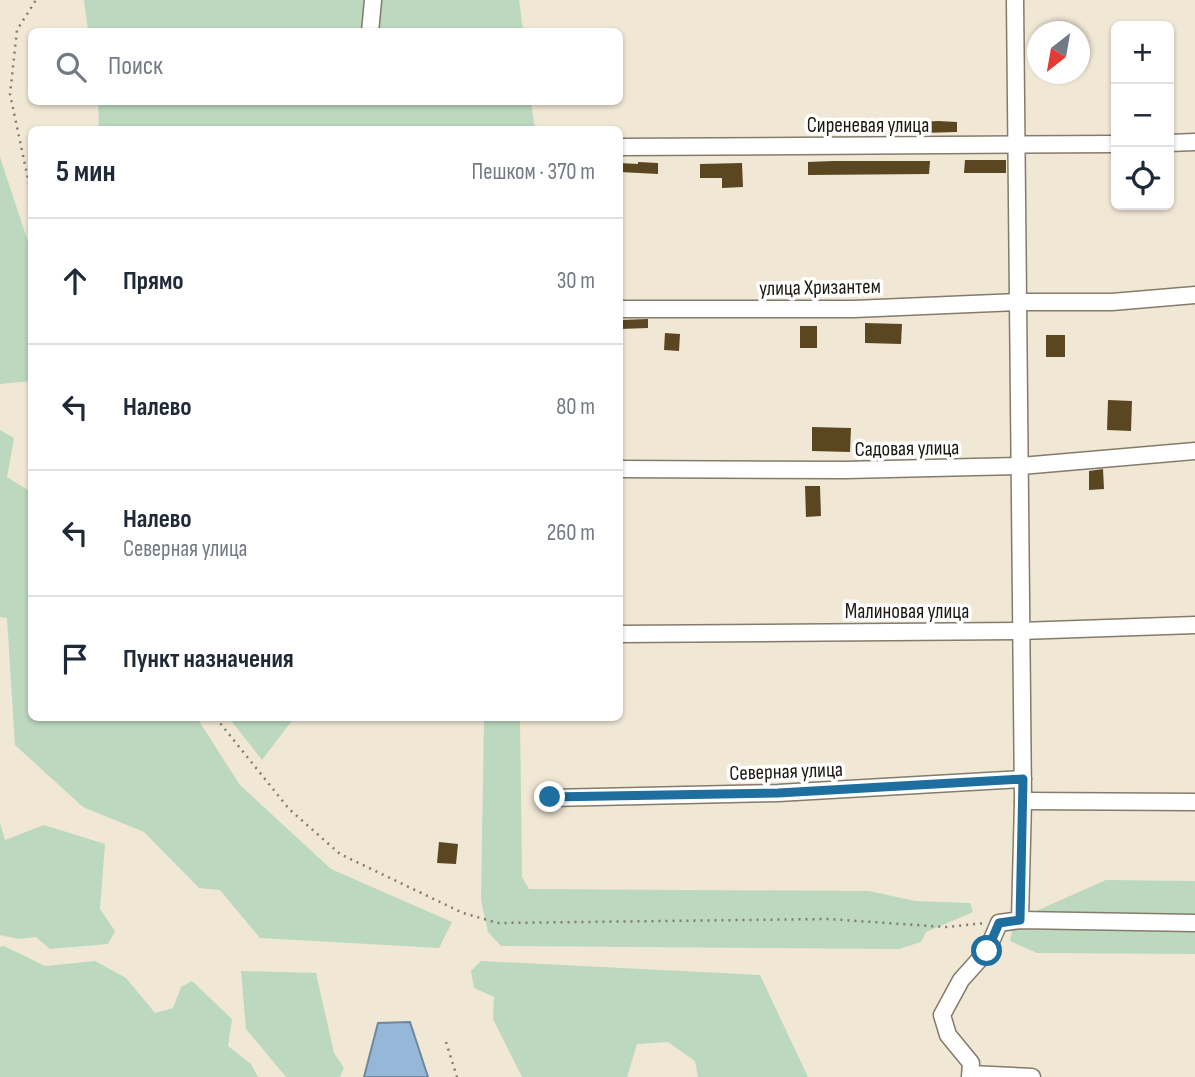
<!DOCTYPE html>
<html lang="ru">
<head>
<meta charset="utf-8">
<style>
  body { margin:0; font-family:"Sofia Sans Condensed",sans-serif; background:#f6f6f7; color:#1f2937 }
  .controls { position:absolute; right:21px; top:21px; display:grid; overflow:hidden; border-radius:10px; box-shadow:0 2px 5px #0004 }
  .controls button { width:63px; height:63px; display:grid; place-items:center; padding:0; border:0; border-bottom:2px solid #e0e1e3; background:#fff; color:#1f2937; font:35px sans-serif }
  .compass { position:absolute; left:1027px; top:21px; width:63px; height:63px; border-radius:50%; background:#fff; box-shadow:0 2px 5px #0004; rotate:211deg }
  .stop { position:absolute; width:21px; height:21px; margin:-16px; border:5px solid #1e6fa0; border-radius:50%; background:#fff }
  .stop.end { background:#1e6fa0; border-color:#fff; box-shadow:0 2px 7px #0008 }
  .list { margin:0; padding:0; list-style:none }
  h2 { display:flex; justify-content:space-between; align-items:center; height:91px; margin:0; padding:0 28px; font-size:30px }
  h2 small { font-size:23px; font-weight:400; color:#747a83 }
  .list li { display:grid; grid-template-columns:46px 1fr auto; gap:21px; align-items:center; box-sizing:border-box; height:126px; padding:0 28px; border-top:2px solid #e0e1e3 }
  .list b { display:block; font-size:26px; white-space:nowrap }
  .list p { margin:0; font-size:23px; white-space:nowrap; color:#747a83 }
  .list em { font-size:23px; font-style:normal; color:#747a83 }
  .icon { flex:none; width:38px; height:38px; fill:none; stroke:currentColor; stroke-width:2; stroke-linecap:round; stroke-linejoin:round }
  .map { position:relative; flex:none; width:1195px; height:1077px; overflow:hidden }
  .search { position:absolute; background:#fff; box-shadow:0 2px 5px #0004; left:28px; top:28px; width:595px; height:77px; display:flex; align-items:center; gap:18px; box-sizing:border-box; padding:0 24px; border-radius:10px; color:#747a83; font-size:26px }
  .panel { position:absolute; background:#fff; box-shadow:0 2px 5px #0004; left:28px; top:126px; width:595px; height:595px; border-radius:10px }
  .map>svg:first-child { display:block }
  .green { fill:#bcd8bf }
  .water { fill:#95b8d9; stroke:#70889d; stroke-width:2 }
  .building { fill:#5a4721 }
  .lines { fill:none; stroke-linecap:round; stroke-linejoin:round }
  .minor-casing { stroke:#847b6a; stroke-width:19 }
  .path { stroke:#827b6f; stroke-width:2.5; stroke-dasharray:2 5; stroke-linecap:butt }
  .minor { stroke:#fff; stroke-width:16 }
  .route { stroke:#1e6fa0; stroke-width:9 }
  .labels { text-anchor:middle; stroke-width:7; stroke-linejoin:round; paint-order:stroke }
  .street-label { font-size:21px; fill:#1b1811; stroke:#fff }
</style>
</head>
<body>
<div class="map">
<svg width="1195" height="1077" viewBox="0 0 1195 1077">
  <rect width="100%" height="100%" fill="#f1e7d5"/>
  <g class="green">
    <path d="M 84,0 L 519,0 L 523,31 L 88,31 Z"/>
    <path d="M 98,102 L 531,102 L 535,129 L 99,129 Z"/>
    <path d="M 0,157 L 31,251 L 31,381 L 0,384 Z"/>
    <path d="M 0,430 L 14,438 L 7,477 L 31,492 L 32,718 L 197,718 L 240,785 L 331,869 L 452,922 L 439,948 L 260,938 L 220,890 L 199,888 L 144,832 L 83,807 L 15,745 L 7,618 L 0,617 Z"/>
    <path d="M 229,718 L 294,718 L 262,760 Z"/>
    <path d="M 484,718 L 520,718 L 522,877 L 529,889 L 869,891 L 915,901 L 970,903 L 973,912 L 926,932 L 921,942 L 899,949 L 501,946 L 488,932 L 481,900 Z"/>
    <path d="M 0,823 L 5,840 L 44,825 L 105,844 L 100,909 L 115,931 L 108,944 L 50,949 L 36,937 L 18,939 L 0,935 Z"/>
    <path d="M 1106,880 L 1195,881 L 1195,954 L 1037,953 L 1010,941 L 1013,927 L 1036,911 Z"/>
    <path d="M 4,946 L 45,966 L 95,961 L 126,978 L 155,1013 L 173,1008 L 181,987 L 192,981 L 232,1019 L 228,1046 L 251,1064 L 258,1077 L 0,1077 L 0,947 Z"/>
    <path d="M 481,961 L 760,975 L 808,1077 L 698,1077 L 695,1061 L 668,1042 L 637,1044 L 627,1077 L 522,1077 L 493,1019 L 494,997 L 474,988 L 471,971 Z"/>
    <path d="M 241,971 L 316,973 L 334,1053 L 344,1068 L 340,1077 L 286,1077 L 246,1029 Z"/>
  </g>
  <path class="water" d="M 410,1022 L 428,1077 L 364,1077 L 378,1023 Z"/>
  <g class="building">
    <path d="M 875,120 L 875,131 L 839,133 L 839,121 Z"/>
    <path d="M 938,121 L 957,122 L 957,132 L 921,133 L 920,130 L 905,129 L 905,123 Z"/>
    <path d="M 965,160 L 1006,160 L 1006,173 L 964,173 Z"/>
    <path d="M 833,161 L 930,161 L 929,174 L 808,175 L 808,162 Z"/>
    <path d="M 638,162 L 658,163 L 658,174 L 620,172 L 620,163 L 638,164 Z"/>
    <path d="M 742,163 L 743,187 L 722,188 L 722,178 L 700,178 L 700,164 Z"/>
    <path d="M 648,319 L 648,328 L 620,329 L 620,320 Z"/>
    <path d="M 865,323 L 902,324 L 901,344 L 865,343 Z"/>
    <rect x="800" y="326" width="17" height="22"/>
    <path d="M 665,333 L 680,334 L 679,351 L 664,350 Z"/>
    <rect x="1046" y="335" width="19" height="22"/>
    <path d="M 1108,400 L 1132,401 L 1131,431 L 1107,430 Z"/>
    <path d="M 812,427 L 851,428 L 850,452 L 812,451 Z"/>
    <path d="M 1103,469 L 1104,489 L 1089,490 L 1089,471 Z"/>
    <path d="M 805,486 L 820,486 L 821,516 L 806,517 Z"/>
    <path d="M 439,842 L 458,844 L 456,864 L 437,863 Z"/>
  </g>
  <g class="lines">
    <defs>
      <g id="minor">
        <path d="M 1015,0 L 1023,801 L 1020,920"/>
        <path d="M 370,32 L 373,0"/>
        <path d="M 1169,143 L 1195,142"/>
        <path d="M 620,147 L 1116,144"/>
        <path d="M 620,309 L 854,309 L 1020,302 L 1112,302 L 1195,295"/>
        <path d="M 620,469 L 846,470 L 1021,466 L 1195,451"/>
        <path d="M 620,634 L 1020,631 L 1195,625"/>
        <path d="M 550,798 L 778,793 L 1023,779"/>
        <path d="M 1023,801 L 1195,802"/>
        <path d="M 971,1074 L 1032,1077"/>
        <path d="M 970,1077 L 971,1063 L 948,1035 L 942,1015 L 961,980 L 987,951 L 999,923 L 1020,920 L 1195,923"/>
      </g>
    </defs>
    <use href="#minor" class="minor-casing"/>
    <g class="path">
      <path d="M 32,198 L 10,94 L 17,30 L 36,0"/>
      <path d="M 216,718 L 289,809 L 340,854 L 463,913 L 498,923 L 828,919 L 946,927 L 986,923"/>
      <path d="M 446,1042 L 457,1077"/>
    </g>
    <use href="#minor" class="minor"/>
  </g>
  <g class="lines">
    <path class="route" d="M 550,797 L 778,793 L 1023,779 L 1020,920 L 999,923 L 987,951"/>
  </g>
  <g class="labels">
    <g class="street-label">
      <text x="868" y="132">Сиреневая улица</text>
      <text transform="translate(820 287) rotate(-1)" y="7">улица Хризантем</text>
      <text transform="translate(907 448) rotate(-1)" y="7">Садовая улица</text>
      <text x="907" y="618">Малиновая улица</text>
      <text transform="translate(786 771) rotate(-2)" y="7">Северная улица</text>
    </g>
  </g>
</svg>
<div class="controls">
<button>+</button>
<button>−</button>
<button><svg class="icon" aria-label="locate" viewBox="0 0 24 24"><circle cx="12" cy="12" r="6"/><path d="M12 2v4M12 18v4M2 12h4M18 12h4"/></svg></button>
</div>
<svg class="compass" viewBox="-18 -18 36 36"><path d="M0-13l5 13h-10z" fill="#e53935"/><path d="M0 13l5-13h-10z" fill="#747a83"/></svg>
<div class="stop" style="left:987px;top:951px"></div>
<div class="stop end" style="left:550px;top:797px"></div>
<div class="search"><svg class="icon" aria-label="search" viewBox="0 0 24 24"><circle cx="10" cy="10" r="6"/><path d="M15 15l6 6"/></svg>Поиск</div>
<section class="panel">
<h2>5 мин<small>Пешком · 370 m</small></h2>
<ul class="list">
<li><svg class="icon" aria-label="ahead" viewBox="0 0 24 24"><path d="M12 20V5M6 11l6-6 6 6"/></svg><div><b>Прямо</b></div><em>30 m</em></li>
<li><svg class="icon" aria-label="left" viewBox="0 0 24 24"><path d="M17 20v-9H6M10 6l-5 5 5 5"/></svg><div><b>Налево</b></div><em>80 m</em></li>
<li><svg class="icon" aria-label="left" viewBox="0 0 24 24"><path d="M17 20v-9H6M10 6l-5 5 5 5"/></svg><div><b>Налево</b><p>Северная улица</p></div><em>260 m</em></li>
<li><svg class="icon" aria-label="arrive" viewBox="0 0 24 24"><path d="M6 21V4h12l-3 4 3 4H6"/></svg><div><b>Пункт назначения</b></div></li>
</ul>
</section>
</div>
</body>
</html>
